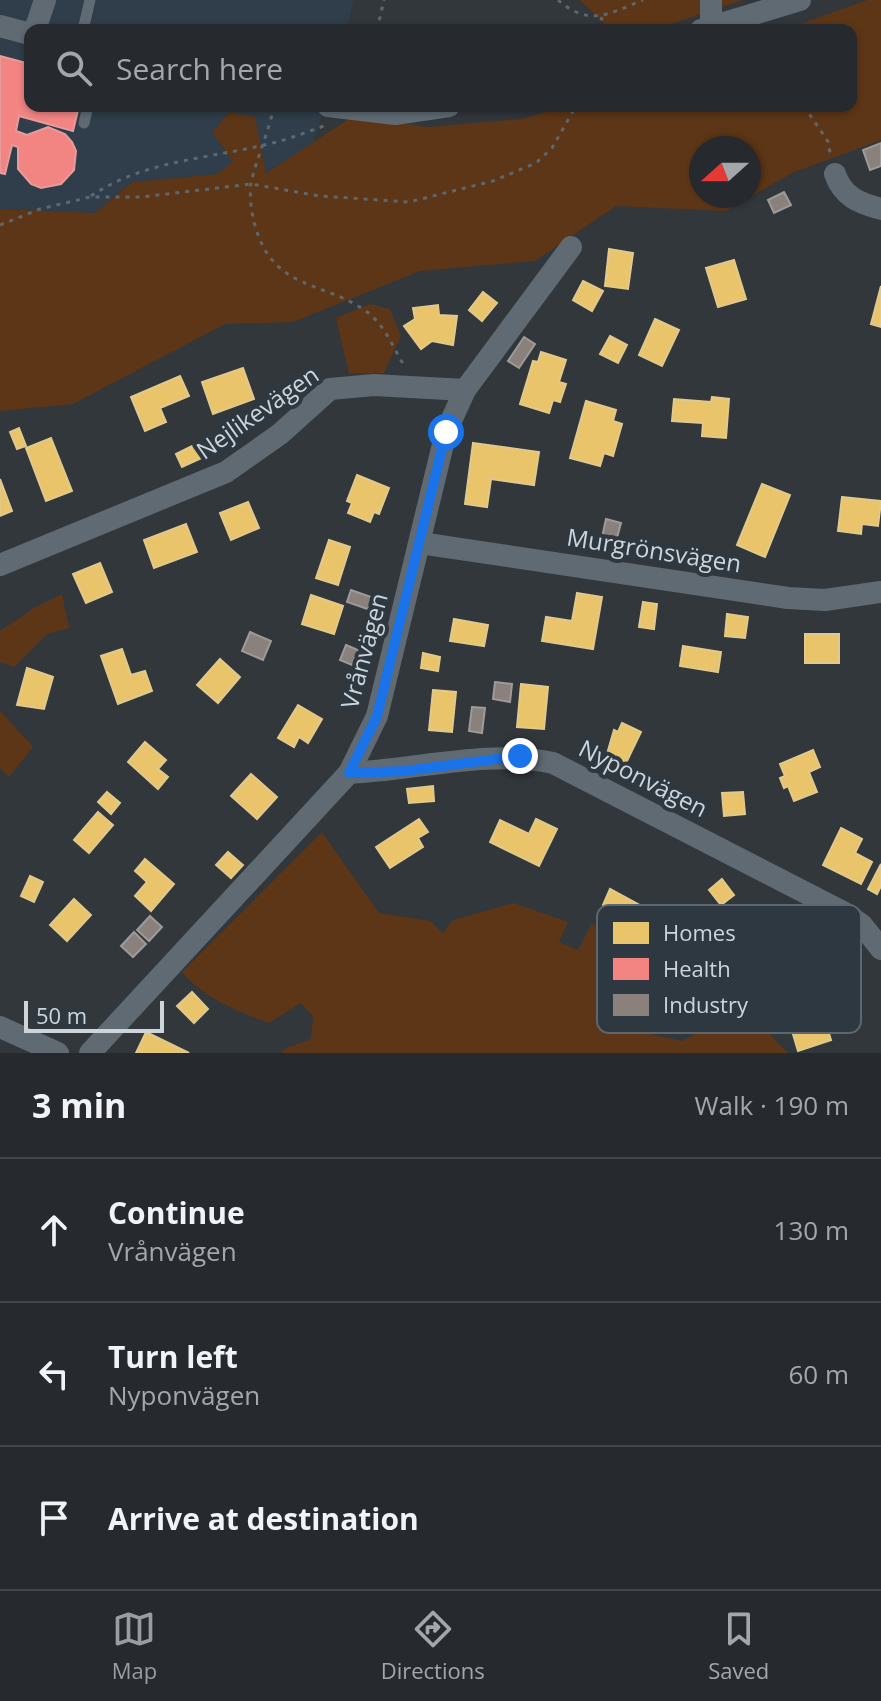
<!DOCTYPE html>
<html lang="en">
<head>
<meta charset="utf-8">
<style>
  body { margin:0; font-family:"Open Sans",sans-serif; background:#2e3135; color:#f1f3f6 }
  .compass { position:absolute; left:689px; top:136px; width:72px; height:72px; border-radius:50%; background:#26292d; box-shadow:0 2px 6px #0004; rotate:249deg }
  .scale { position:absolute; left:24px; bottom:20px; width:140px; box-sizing:border-box; padding-left:8px; border:4px solid #cdd4da; border-top:0; font-size:22px; line-height:28px; white-space:nowrap; color:#cdd4da; -webkit-text-stroke:6px #2d3841; paint-order:stroke }
  .stop { position:absolute; width:24px; height:24px; margin:-18px; border:6px solid #1a73e8; border-radius:50%; background:#fff }
  .stop.end { background:#1a73e8; border-color:#fff; box-shadow:0 2px 8px #0008 }
  .list { margin:0; padding:0; list-style:none }
  h2 { display:flex; justify-content:space-between; align-items:center; height:104px; margin:0; padding:0 32px; font-size:34px }
  h2 small { font-size:26px; font-weight:400; color:#a4a6aa }
  .list li { display:grid; grid-template-columns:52px 1fr auto; gap:24px; align-items:center; box-sizing:border-box; height:144px; padding:0 32px; border-top:2px solid #424549 }
  .list b { display:block; font-size:30px; white-space:nowrap }
  .list p { margin:0; font-size:26px; white-space:nowrap; color:#a4a6aa }
  .list em { font-size:26px; font-style:normal; color:#a4a6aa }
  .icon { flex:none; width:44px; height:44px; fill:none; stroke:currentColor; stroke-width:2; stroke-linecap:round; stroke-linejoin:round }
  .map { position:relative; flex:none; width:881px; height:1053px; overflow:hidden }
  .search { position:absolute; background:#26292d; box-shadow:0 2px 6px #0004; left:24px; right:24px; top:24px; height:88px; display:flex; align-items:center; gap:20px; box-sizing:border-box; padding:0 28px; border-radius:16px; color:#a4a6aa; font-size:30px }
  .sheet { height:536px; background:#26292d }
  nav { display:flex; justify-content:space-around; align-items:center; box-sizing:border-box; height:112px; border-top:2px solid #424549; background:#26292d; font-size:22px; color:#a4a6aa }
  nav a { display:grid; justify-items:center; gap:4px }
  nav .on { color:#979da3 }
  .map>svg:first-child { display:block }
  .built { fill:#2f3e4a }
  .green { fill:#5c3616; fill-rule:evenodd }
  .homes { fill:#e9c46a; stroke:#e1c98c; stroke-width:2 }
  .health { fill:#f28482; stroke:#e79c9c; stroke-width:2 }
  .industry { fill:#8a817c; stroke:#9e9a98; stroke-width:2 }
  .lines { fill:none; stroke-linecap:round; stroke-linejoin:round }
  .path { stroke:#5e676d; stroke-width:3; stroke-dasharray:4 6; stroke-linecap:butt }
  .service { stroke:#5f6a72; stroke-width:11 }
  .minor { stroke:#5f6a72; stroke-width:22 }
  .route { stroke:#1a73e8; stroke-width:10 }
  .labels { text-anchor:middle; stroke-width:8; stroke-linejoin:round; paint-order:stroke }
  .street-label { font-size:24px; fill:#cdd4da; stroke:#2d3841 }
  .key { fill:#2d3841; stroke:#5d676f; stroke-width:2 }
  .key-label { font-size:22px; fill:#cdd4da }
</style>
</head>
<body>
<div class="map">
<svg width="881" height="1053" viewBox="0 0 881 1053">
  <rect width="100%" height="100%" fill="#32373c"/>
  <path class="built" d="M 0,0 L 354,0 L 346,30 L 30,30 L 30,106 L 325,106 L 313,143 L 265,173 L 255,117 L 233,161 L 218,174 L 132,182 L 95,213 L 0,209 Z"/>
  <g class="green">
    <path d="M 580,0 L 743,0 L 653,30 L 611,30 Z"/>
    <path d="M 867,0 L 881,0 L 881,140 L 792,173 L 726,211 L 616,206 L 535,261 L 420,271 L 293,322 L 225,324 L 73,404 L 0,411 L 0,209 L 95,213 L 132,182 L 218,174 L 233,161 L 212,132 L 230,112 L 255,117 L 266,173 L 352,117 L 429,127 L 522,119 L 566,106 L 851,106 L 851,30 L 784,30 ZM 701,148 L 749,148 L 749,196 L 701,196 Z"/>
    <path d="M 370,304 L 390,309 L 401,336 L 384,373 L 349,373 L 336,318 Z"/>
    <path d="M 62,594 L 69,628 L 47,634 L 14,667 L 0,662 L 0,631 L 34,608 Z"/>
    <path d="M 0,711 L 33,747 L 9,777 L 0,768 Z"/>
    <path d="M 322,832 L 379,913 L 430,921 L 443,933 L 453,920 L 514,903 L 568,922 L 559,942 L 578,950 L 592,923 L 634,956 L 612,998 L 632,1030 L 682,1041 L 711,1026 L 719,963 L 735,960 L 763,1027 L 788,1053 L 284,1053 L 282,1050 L 311,1039 L 313,1016 L 301,1003 L 269,1023 C 238,1012 204,998 182,972 Z"/>
  </g>
  <g class="homes">
    <path d="M 609,249 L 633,253 L 628,289 L 605,286 Z"/>
    <path d="M 734,260 L 746,299 L 718,307 L 706,268 Z"/>
    <path d="M 583,281 L 603,291 L 592,311 L 573,300 Z"/>
    <path d="M 881,286 L 881,327 L 871,324 Z"/>
    <path d="M 483,292 L 497,303 L 482,321 L 469,310 Z"/>
    <path d="M 438,305 L 439,315 L 457,316 L 453,345 L 432,341 L 421,349 L 404,326 L 415,319 L 413,308 Z"/>
    <path d="M 655,319 L 679,330 L 662,366 L 639,355 Z"/>
    <path d="M 610,336 L 627,345 L 618,363 L 600,354 Z"/>
    <path d="M 541,352 L 566,360 L 559,382 L 566,384 L 560,402 L 553,400 L 549,413 L 520,404 L 533,361 L 538,362 Z"/>
    <path d="M 243,368 L 254,399 L 213,414 L 202,382 Z"/>
    <path d="M 180,376 L 189,396 L 160,408 L 166,422 L 145,431 L 131,397 Z"/>
    <path d="M 712,397 L 729,399 L 726,438 L 702,436 L 703,423 L 672,421 L 674,399 L 711,402 Z"/>
    <path d="M 586,401 L 616,410 L 613,421 L 622,424 L 613,456 L 604,453 L 600,466 L 570,458 Z"/>
    <path d="M 19,428 L 26,446 L 17,449 L 10,432 Z"/>
    <path d="M 51,438 L 72,491 L 46,501 L 26,448 Z"/>
    <path d="M 200,442 L 206,456 L 182,467 L 176,454 Z"/>
    <path d="M 473,443 L 539,452 L 534,485 L 491,479 L 487,507 L 465,504 Z"/>
    <path d="M 357,475 L 389,488 L 379,514 L 374,512 L 370,522 L 348,513 L 352,503 L 347,501 Z"/>
    <path d="M 0,479 L 12,511 L 0,516 Z"/>
    <path d="M 762,484 L 790,495 L 765,557 L 737,545 Z"/>
    <path d="M 842,497 L 881,501 L 878,526 L 862,524 L 861,534 L 838,531 Z"/>
    <path d="M 248,502 L 259,528 L 231,540 L 220,513 Z"/>
    <path d="M 186,524 L 197,552 L 154,568 L 144,540 Z"/>
    <path d="M 329,540 L 350,547 L 338,585 L 316,578 Z"/>
    <path d="M 100,563 L 112,592 L 86,603 L 73,574 Z"/>
    <path d="M 577,593 L 602,597 L 593,649 L 542,641 L 546,617 L 572,621 Z"/>
    <path d="M 311,595 L 343,606 L 334,634 L 302,624 Z"/>
    <path d="M 643,602 L 657,604 L 654,629 L 639,627 Z"/>
    <path d="M 727,614 L 748,617 L 745,638 L 725,636 Z"/>
    <path d="M 454,619 L 488,625 L 484,646 L 450,641 Z"/>
    <rect x="805" y="634" width="34" height="29"/>
    <path d="M 683,646 L 721,652 L 718,672 L 680,666 Z"/>
    <path d="M 122,649 L 131,675 L 145,671 L 152,691 L 118,704 L 101,656 Z"/>
    <path d="M 423,653 L 440,657 L 438,671 L 421,668 Z"/>
    <path d="M 220,659 L 240,677 L 218,703 L 197,685 Z"/>
    <path d="M 27,668 L 53,677 L 44,709 L 17,705 Z"/>
    <path d="M 521,684 L 548,687 L 544,729 L 517,727 Z"/>
    <path d="M 433,690 L 456,692 L 452,732 L 429,730 Z"/>
    <path d="M 298,705 L 322,719 L 308,743 L 299,737 L 294,747 L 278,738 Z"/>
    <path d="M 622,723 L 641,732 L 626,763 L 607,754 L 614,730 L 618,732 Z"/>
    <path d="M 145,742 L 166,760 L 158,769 L 168,777 L 158,789 L 128,762 Z"/>
    <path d="M 813,750 L 820,767 L 809,772 L 817,792 L 794,801 L 788,786 L 784,788 L 780,778 L 785,776 L 780,764 Z"/>
    <path d="M 251,774 L 277,797 L 257,819 L 231,796 Z"/>
    <path d="M 433,786 L 434,801 L 409,803 L 407,789 Z"/>
    <path d="M 107,792 L 120,803 L 111,814 L 98,802 Z"/>
    <path d="M 743,792 L 745,814 L 724,816 L 722,793 Z"/>
    <path d="M 98,812 L 113,825 L 89,853 L 74,840 Z"/>
    <path d="M 419,819 L 428,832 L 418,838 L 423,847 L 390,868 L 376,847 Z"/>
    <path d="M 536,819 L 557,829 L 539,866 L 490,842 L 500,820 L 529,834 Z"/>
    <path d="M 841,828 L 862,839 L 855,853 L 872,862 L 861,884 L 823,865 Z"/>
    <path d="M 228,852 L 243,865 L 231,878 L 216,865 Z"/>
    <path d="M 145,859 L 174,884 L 151,911 L 135,896 L 147,882 L 135,871 Z"/>
    <path d="M 881,864 L 881,886 L 877,894 L 868,889 Z"/>
    <path d="M 30,876 L 43,882 L 34,902 L 21,896 Z"/>
    <path d="M 722,879 L 734,895 L 721,905 L 709,890 Z"/>
    <path d="M 610,889 L 645,908 L 635,930 L 606,916 L 610,908 L 603,905 Z"/>
    <path d="M 74,899 L 91,915 L 67,941 L 50,925 Z"/>
    <path d="M 192,992 L 208,1009 L 194,1023 L 177,1006 Z"/>
    <path d="M 807,1008 L 809,1015 L 822,1010 L 831,1040 L 798,1051 L 787,1014 Z"/>
    <path d="M 146,1032 L 189,1053 L 136,1053 Z"/>
  </g>
  <path class="health" d="M 0,56 L 30,64 L 30,106 L 79,106 L 73,131 L 19,116 L 16,131 L 27,135 L 48,127 L 65,134 L 72,142 L 76,151 L 74,170 L 61,184 L 41,188 L 31,184 L 18,169 L 18,147 L 12,145 L 5,174 L 0,173 Z"/>
  <g class="industry">
    <path d="M 881,143 L 881,166 L 870,170 L 863,150 Z"/>
    <path d="M 784,192 L 791,205 L 774,213 L 768,200 Z"/>
    <path d="M 524,337 L 535,344 L 519,368 L 508,361 Z"/>
    <path d="M 606,519 L 621,523 L 615,545 L 601,542 Z"/>
    <path d="M 351,590 L 377,599 L 373,611 L 347,602 Z"/>
    <path d="M 250,632 L 271,641 L 263,660 L 242,651 Z"/>
    <path d="M 346,645 L 358,650 L 352,665 L 340,660 Z"/>
    <path d="M 495,682 L 512,684 L 510,702 L 493,699 Z"/>
    <path d="M 472,707 L 485,708 L 482,733 L 469,731 Z"/>
    <path d="M 150,916 L 162,927 L 149,941 L 137,930 Z"/>
    <path d="M 134,932 L 146,944 L 133,957 L 121,946 Z"/>
  </g>
  <g class="lines">
    <g class="path">
      <path d="M 558,0 C 589,27 609,14 643,0"/>
      <path d="M 377,30 L 384,0"/>
      <path d="M 598,30 L 602,17"/>
      <path d="M 274,106 C 269,131 256,160 251,183 C 249,198 252,218 257,232 C 277,291 325,281 367,312 C 385,325 393,348 405,367"/>
      <path d="M 804,106 L 829,143 L 830,155"/>
      <path d="M 91,196 C 143,161 205,159 264,145 C 284,141 304,133 324,126"/>
      <path d="M 0,225 L 40,209 L 90,197 L 141,197 L 251,184 L 320,196 L 409,202 L 493,181 L 536,163 L 552,148 L 576,106"/>
    </g>
    <g class="service">
      <path d="M 83,30 L 90,0"/>
      <path d="M 84,123 L 88,106"/>
    </g>
    <g class="minor">
      <path d="M 0,26 L 30,34"/>
      <path d="M 711,27 L 711,0"/>
      <path d="M 35,30 L 45,0"/>
      <path d="M 701,30 L 800,0"/>
      <path d="M 328,106 L 395,114 L 449,106"/>
      <path d="M 835,174 C 843,197 859,203 881,209"/>
      <path d="M 420,543 L 788,598 L 825,600 L 881,592"/>
      <path d="M 0,565 L 226,472 L 280,434 L 330,389 L 374,385 L 465,390"/>
      <path d="M 349,773 C 415,770 490,749 553,763 L 845,913 L 862,925 L 881,949"/>
      <path d="M 0,1027 L 58,1053"/>
      <path d="M 90,1053 L 349,773 L 377,716 L 446,432 L 465,390 L 571,247"/>
    </g>
  </g>
  <g class="lines">
    <path class="route" d="M 446,432 L 377,716 L 349,773 L 404,771 L 520,756"/>
  </g>
  <g class="labels">
    <g class="street-label">
      <text transform="translate(258 413) rotate(-35)" y="8">Nejlikevägen</text>
      <text transform="translate(654 551) rotate(9)" y="8">Murgrönsvägen</text>
      <text transform="translate(365 651) rotate(-75)" y="8">Vrånvägen</text>
      <text transform="translate(643 779) rotate(27)" y="8">Nyponvägen</text>
    </g>
  </g>
  <rect x="597" y="905" width="264" height="128" rx="12" class="key"/>
  <rect x="613" y="922" width="36" height="22" fill="#e9c46a"/>
  <rect x="613" y="958" width="36" height="22" fill="#f28482"/>
  <rect x="613" y="994" width="36" height="22" fill="#8a817c"/>
  <g class="key-label">
    <text x="663" y="941">Homes</text>
    <text x="663" y="977">Health</text>
    <text x="663" y="1013">Industry</text>
  </g>
</svg>
<svg class="compass" viewBox="-18 -18 36 36"><path d="M0-13l5 13h-10z" fill="#e53935"/><path d="M0 13l5-13h-10z" fill="#a4a6aa"/></svg>
<div class="scale">50 m</div>
<div class="stop" style="left:446px;top:432px"></div>
<div class="stop end" style="left:520px;top:756px"></div>
<div class="search"><svg class="icon" aria-label="search" viewBox="0 0 24 24"><circle cx="10" cy="10" r="6"/><path d="M15 15l6 6"/></svg>Search here</div>
</div>
<section class="sheet">
<h2>3 min<small>Walk · 190 m</small></h2>
<ul class="list">
<li><svg class="icon" aria-label="ahead" viewBox="0 0 24 24"><path d="M12 20V5M6 11l6-6 6 6"/></svg><div><b>Continue</b><p>Vrånvägen</p></div><em>130 m</em></li>
<li><svg class="icon" aria-label="left" viewBox="0 0 24 24"><path d="M17 20v-9H6M10 6l-5 5 5 5"/></svg><div><b>Turn left</b><p>Nyponvägen</p></div><em>60 m</em></li>
<li><svg class="icon" aria-label="arrive" viewBox="0 0 24 24"><path d="M6 21V4h12l-3 4 3 4H6"/></svg><div><b>Arrive at destination</b></div></li>
</ul>
</section>
<nav>
<a class="on"><svg class="icon" aria-label="map" viewBox="0 0 24 24"><path d="M3 6l6-2 6 2 6-2v14l-6 2-6-2-6 2zM9 4v14M15 6v14"/></svg>Map</a>
<a><svg class="icon" aria-label="directions" viewBox="0 0 24 24"><path d="M12 3l9 9-9 9-9-9zM9 14v-3h6M13 9l2 2-2 2"/></svg>Directions</a>
<a><svg class="icon" aria-label="saved" viewBox="0 0 24 24"><path d="M7 4h10v16l-5-4-5 4z"/></svg>Saved</a>
</nav>
</body>
</html>
